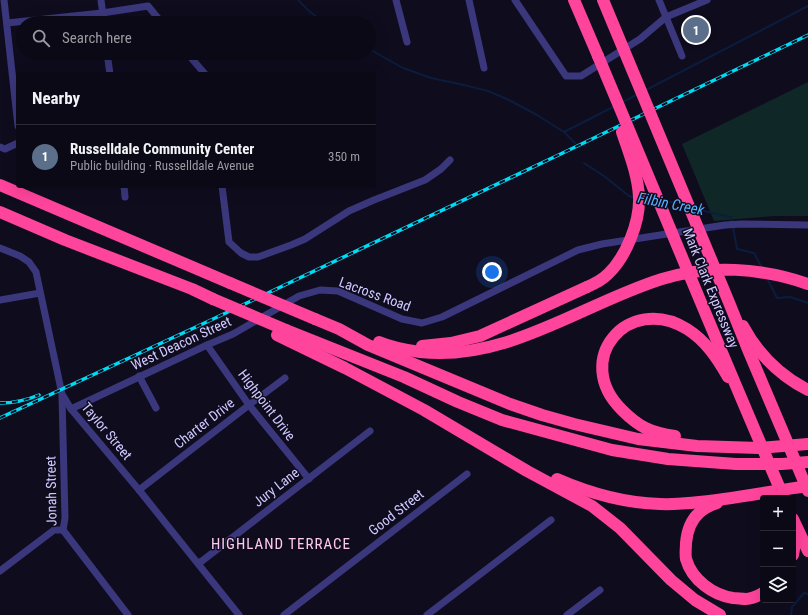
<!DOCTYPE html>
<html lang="en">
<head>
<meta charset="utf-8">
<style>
  body { margin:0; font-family:"Roboto Condensed",sans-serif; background:#14121f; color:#f1f3f6 }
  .controls { position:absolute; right:12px; bottom:12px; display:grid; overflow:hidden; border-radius:4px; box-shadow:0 4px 16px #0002 }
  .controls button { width:36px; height:36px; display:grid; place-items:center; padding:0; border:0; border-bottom:1px solid #2b2a35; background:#0b0916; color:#f1f3f6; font:20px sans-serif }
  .you { position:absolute; left:492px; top:272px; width:14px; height:14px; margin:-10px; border:3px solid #fff; border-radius:50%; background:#1a73e8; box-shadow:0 0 0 6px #1a73e833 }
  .badge { display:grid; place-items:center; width:26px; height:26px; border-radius:50%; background:#00daf4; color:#fff; font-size:13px; font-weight:700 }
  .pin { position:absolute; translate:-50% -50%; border:2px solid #fff; box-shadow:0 1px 4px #0006 }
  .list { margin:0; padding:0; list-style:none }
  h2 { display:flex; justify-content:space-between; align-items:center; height:52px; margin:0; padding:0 16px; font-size:17px }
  h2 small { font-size:13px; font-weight:400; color:#9a9aa1 }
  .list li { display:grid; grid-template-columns:26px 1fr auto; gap:12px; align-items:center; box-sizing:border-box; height:64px; padding:0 16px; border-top:1px solid #2b2a35 }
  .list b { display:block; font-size:15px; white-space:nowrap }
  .list p { margin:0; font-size:13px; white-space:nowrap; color:#9a9aa1 }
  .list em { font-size:13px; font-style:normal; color:#9a9aa1 }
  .icon { flex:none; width:22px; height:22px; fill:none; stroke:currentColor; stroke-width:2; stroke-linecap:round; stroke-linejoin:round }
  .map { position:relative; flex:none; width:808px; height:615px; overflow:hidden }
  .search { position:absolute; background:#0b0916; box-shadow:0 4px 16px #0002; left:16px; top:16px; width:360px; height:44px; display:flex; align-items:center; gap:10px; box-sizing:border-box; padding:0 14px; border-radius:22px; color:#9a9aa1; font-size:15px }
  .panel { position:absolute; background:#0b0916; box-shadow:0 4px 16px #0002; left:16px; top:72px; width:360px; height:116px; border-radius:4px }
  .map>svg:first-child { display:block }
  .green { fill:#0f2827 }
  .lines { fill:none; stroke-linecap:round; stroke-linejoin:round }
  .stream { stroke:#0b1d3e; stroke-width:2 }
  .minor { stroke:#3a377d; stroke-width:7 }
  .motorway { stroke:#ff449c; stroke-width:12 }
  .rail-casing { stroke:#00daf4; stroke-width:3.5 }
  .rail { stroke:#0f0c1e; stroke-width:2; stroke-dasharray:6; stroke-linecap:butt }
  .motorway-bridge { stroke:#ff449c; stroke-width:12 }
  .labels { text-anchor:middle; stroke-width:3; stroke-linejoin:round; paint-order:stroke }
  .street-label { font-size:14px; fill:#cfc9ff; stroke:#0f0c1e }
  .water-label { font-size:15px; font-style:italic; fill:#57b0ff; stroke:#0f0c1e }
  .neighbourhood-label { font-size:15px; letter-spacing:1px; fill:#ffcbec; stroke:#0f0c1e }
</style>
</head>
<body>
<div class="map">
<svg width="808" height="615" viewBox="0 0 808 615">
  <rect width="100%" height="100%" fill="#0f0c1e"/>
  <path class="green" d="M 808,82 L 808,216 L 774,216 L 714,221 L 682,144 Z"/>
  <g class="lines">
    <g class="stream">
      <path d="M 298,0 L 309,11 L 325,23"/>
      <path d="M 369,49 L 403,68 L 431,78 L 464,85 L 488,91 L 509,100 L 537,115 L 564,132 L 575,143"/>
      <path d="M 646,90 L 808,6"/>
      <path d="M 623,102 L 638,94"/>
      <path d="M 564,132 L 615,106"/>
      <path d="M 584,163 L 604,176 L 629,196 L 635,198"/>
      <path d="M 643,200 L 647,202 L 654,202"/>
      <path d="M 665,202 L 675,202 L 684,205"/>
      <path d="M 694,208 L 712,213 L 731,217 L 732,222"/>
      <path d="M 733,227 L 737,249 L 754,253 L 762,268"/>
      <path d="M 767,278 L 777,298 L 790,297 L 808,303"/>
      <path d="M 791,615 L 792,607 L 804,593 L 808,594"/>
    </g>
    <g class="minor">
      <path d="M 4,0 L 18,126"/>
      <path d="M 101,0 L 104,23"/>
      <path d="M 396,0 L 407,42"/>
      <path d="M 469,0 L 484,68"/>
      <path d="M 515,0 L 566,76 L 581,76 L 640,39 L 666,17 L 707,0"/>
      <path d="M 659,0 L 682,56"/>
      <path d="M 7,23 L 102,13 L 148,6 L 162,23"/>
      <path d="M 107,53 L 110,74"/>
      <path d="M 187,53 L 205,74"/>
      <path d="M 0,147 L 5,149 L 18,143"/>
      <path d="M 124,186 L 125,197"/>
      <path d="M 222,186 L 229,242 L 241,253 L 249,257 L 258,257 L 291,245 L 305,239 L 349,211 L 374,200 L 425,180 L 441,169 L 450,160"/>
      <path d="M 0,248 L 20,256 L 29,262 L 36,272 L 62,394 L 71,409 L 139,490 L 239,615"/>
      <path d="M 0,300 L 40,293"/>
      <path d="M 207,345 L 249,405 L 309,479"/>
      <path d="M 139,376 L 156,408"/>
      <path d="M 62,396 L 65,518 L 63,530 L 128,615"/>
      <path d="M 71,409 L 207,345 L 233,334 L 299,296 L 320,290 L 338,291 L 402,319 L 422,323 L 442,317 L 578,250 L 602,244 L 725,225 L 742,224 L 808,225"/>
      <path d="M 139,490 L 249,405 L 285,378"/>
      <path d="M 198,563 L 202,561 L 370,431"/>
      <path d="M 0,571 L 54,530 L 63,530"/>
      <path d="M 284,615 L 467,474"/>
      <path d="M 427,615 L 551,520"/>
      <path d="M 567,615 L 600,590"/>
    </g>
    <g class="motorway">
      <path d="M 574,0 L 598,56"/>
      <path d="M 0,185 L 230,283"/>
      <path d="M 0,212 L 65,240 L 192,289 L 213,299"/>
      <path d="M 315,319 L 339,329 L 368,345 L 510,404 L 542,415 L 574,424 L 638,439 L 697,446 L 759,448 L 808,444"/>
      <path d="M 743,326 C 758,354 779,375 808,390"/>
      <path d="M 286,330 L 404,377 L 458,402 L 502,420 L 612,450 L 668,459 L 736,464 L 782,464 L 808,462"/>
      <path d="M 277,335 L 345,368 L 424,410 L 527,471 L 592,506 L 620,528 L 671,580 L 695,600 L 720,615"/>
      <path d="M 379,342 C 393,348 406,350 420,352 C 507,362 582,304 662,279 C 709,264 762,268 808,284"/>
      <path d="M 422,346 L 451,343 L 480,336 L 587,287"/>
      <path d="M 675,436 C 651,433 639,427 622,410 C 571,360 628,293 687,329 C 706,341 717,358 728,377"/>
      <path d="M 557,479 C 589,493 625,503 660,504 C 682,505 703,502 724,499 C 752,495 780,490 808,486"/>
      <path d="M 717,503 C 711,505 704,508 699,513 C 690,521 687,532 686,543 C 686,548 685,554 686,559 C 692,580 713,595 733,598 C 737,598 742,599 746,599 C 751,599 758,596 763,593"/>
      <path d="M 793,519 L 808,551"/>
      <path d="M 793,529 L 795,543 L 793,555"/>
    </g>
    <defs>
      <g id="rail">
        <path d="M 0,403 C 13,403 27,400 39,395"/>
        <path d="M 0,418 L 211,320 L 569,150 L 808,35"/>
      </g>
    </defs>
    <use href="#rail" class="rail-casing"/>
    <use href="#rail" class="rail"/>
    <g class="motorway-bridge">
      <path d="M 603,0 L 728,300 L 749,352 L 808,491"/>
      <path d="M 598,56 C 660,203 720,351 784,498"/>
      <path d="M 230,283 L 315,319"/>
      <path d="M 587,287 C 594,284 602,280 608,274 C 626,257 640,222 639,197 C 638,175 629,153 622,132"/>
      <path d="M 213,299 L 286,330"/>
    </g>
  </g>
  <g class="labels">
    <g class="street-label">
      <text transform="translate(711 288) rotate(68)" y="5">Mark Clark Expressway</text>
      <text transform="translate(375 294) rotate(20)" y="5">Lacross Road</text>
      <text transform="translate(181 343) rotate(-25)" y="5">West Deacon Street</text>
      <text transform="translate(267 405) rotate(53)" y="5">Highpoint Drive</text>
      <text transform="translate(204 423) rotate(-38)" y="5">Charter Drive</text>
      <text transform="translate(107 431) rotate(50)" y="5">Taylor Street</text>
      <text transform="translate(276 487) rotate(-38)" y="5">Jury Lane</text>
      <text transform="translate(51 491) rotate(-91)" y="5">Jonah Street</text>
      <text transform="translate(396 512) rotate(-38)" y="5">Good Street</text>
    </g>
    <g class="water-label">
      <text transform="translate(671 204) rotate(11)" y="5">Filbin Creek</text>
    </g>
    <g class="neighbourhood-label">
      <text x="281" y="549">HIGHLAND TERRACE</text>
    </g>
  </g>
</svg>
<div class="controls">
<button>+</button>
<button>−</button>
<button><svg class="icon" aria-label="layers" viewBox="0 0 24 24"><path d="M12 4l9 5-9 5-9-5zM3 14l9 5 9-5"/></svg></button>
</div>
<div class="you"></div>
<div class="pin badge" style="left:696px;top:30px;background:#5c6f8a">1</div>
<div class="search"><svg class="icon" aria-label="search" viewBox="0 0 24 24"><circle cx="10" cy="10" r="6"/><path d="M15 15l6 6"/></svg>Search here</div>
<section class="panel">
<h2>Nearby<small></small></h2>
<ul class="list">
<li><span class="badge" style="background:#5c6f8a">1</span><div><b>Russelldale Community Center</b><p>Public building · Russelldale Avenue</p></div><em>350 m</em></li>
</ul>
</section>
</div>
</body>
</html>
